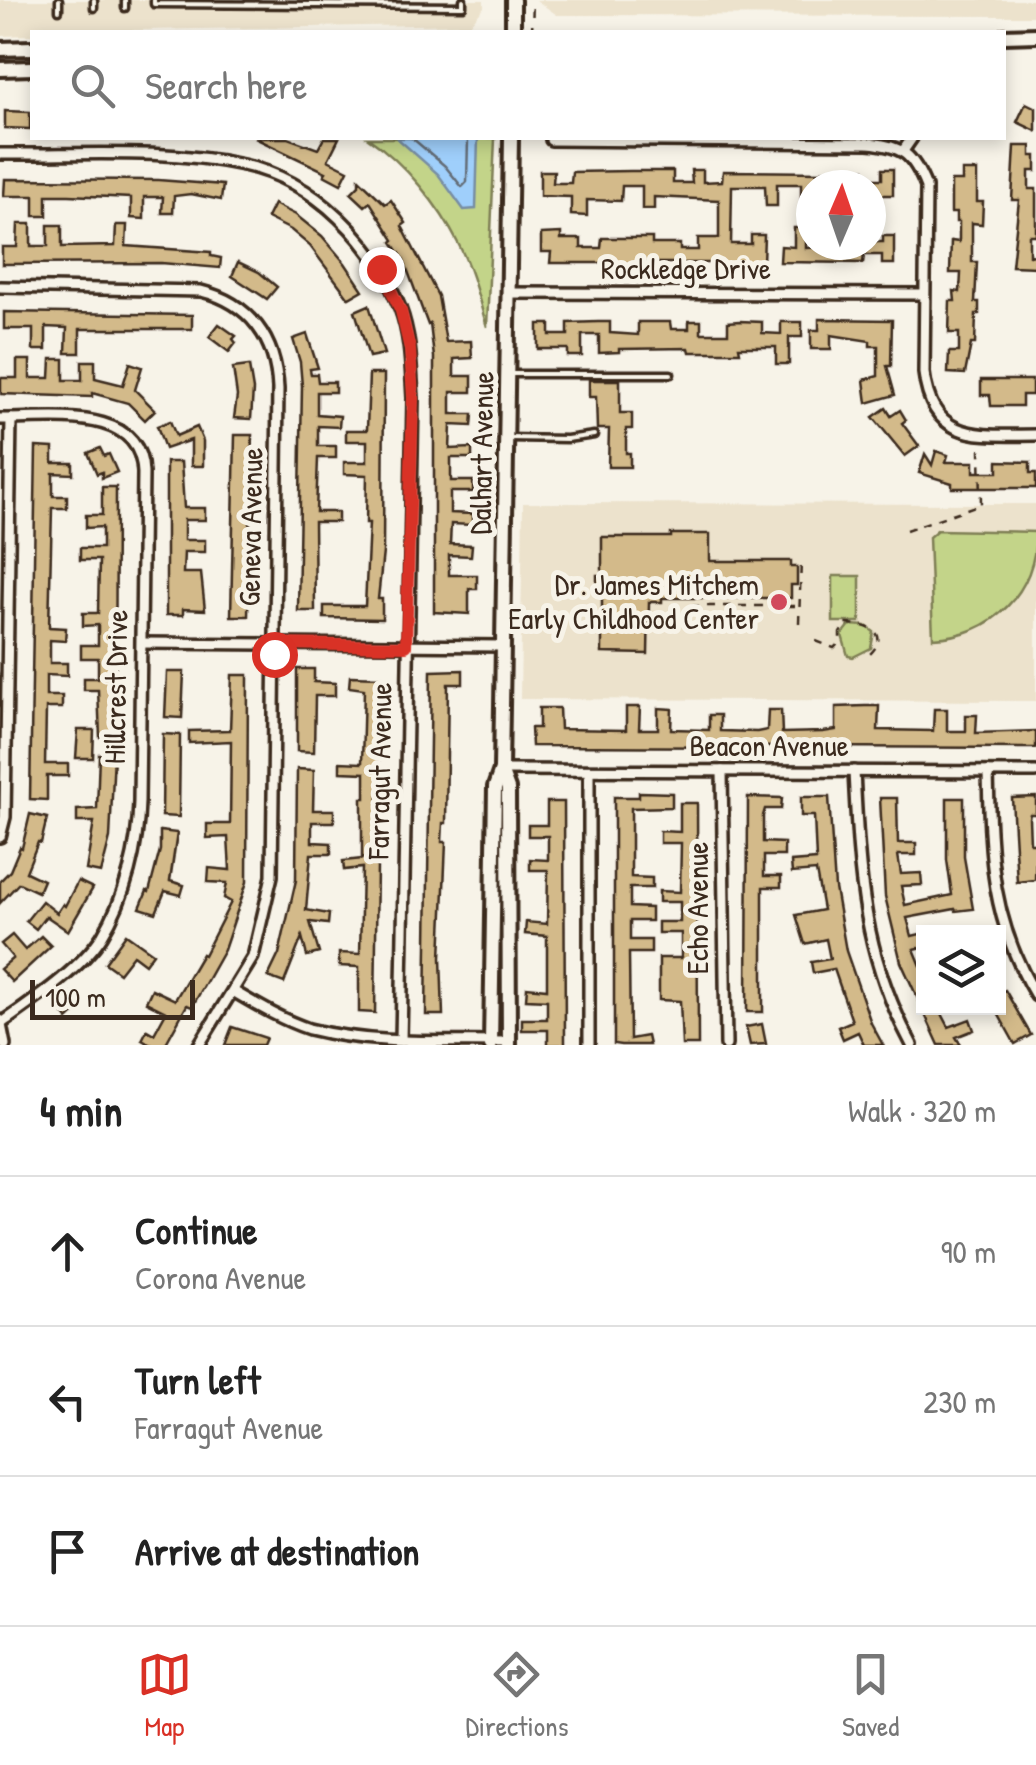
<!DOCTYPE html>
<html lang="en">
<head>
<meta charset="utf-8">
<style>
  body { margin:0; font-family:"Patrick Hand",sans-serif; background:#f2f2f2; color:#222 }
  .controls { position:absolute; right:30px; bottom:30px; display:grid; overflow:hidden; border-radius:0px; box-shadow:0 5px 15px #0003 }
  .controls button { width:90px; height:90px; display:grid; place-items:center; padding:0; border:0; border-bottom:2px solid #e0e0e0; background:#fff; color:#222; font:50px sans-serif }
  .compass { position:absolute; left:796px; top:170px; width:90px; height:90px; border-radius:50%; background:#fff; box-shadow:0 5px 15px #0003; rotate:2deg }
  .scale { position:absolute; left:30px; bottom:25px; width:165px; box-sizing:border-box; padding-left:10px; border:5px solid #3b2a1e; border-top:0; font-size:28px; line-height:35px; white-space:nowrap; color:#3b2a1e; -webkit-text-stroke:8px #f7f3e8; paint-order:stroke }
  .stop { position:absolute; width:30px; height:30px; margin:-22px; border:8px solid #d93025; border-radius:50%; background:#fff }
  .stop.end { background:#d93025; border-color:#fff; box-shadow:0 2px 10px #0008 }
  .list { margin:0; padding:0; list-style:none }
  h2 { display:flex; justify-content:space-between; align-items:center; height:130px; margin:0; padding:0 40px; font-size:42px }
  h2 small { font-size:32px; font-weight:400; color:#767676 }
  .list li { display:grid; grid-template-columns:65px 1fr auto; gap:30px; align-items:center; box-sizing:border-box; height:150px; padding:0 40px; border-top:2px solid #e0e0e0 }
  .list b { display:block; font-size:38px; white-space:nowrap }
  .list p { margin:0; font-size:32px; white-space:nowrap; color:#767676 }
  .list em { font-size:32px; font-style:normal; color:#767676 }
  .icon { flex:none; width:55px; height:55px; fill:none; stroke:currentColor; stroke-width:2; stroke-linecap:round; stroke-linejoin:round }
  .map { position:relative; flex:none; width:1036px; height:1045px; overflow:hidden }
  .search { position:absolute; background:#fff; box-shadow:0 5px 15px #0003; left:30px; right:30px; top:30px; height:110px; display:flex; align-items:center; gap:25px; box-sizing:border-box; padding:0 35px; border-radius:0px; color:#767676; font-size:38px }
  .sheet { height:580px; background:#fff }
  nav { display:flex; justify-content:space-around; align-items:center; box-sizing:border-box; height:140px; border-top:2px solid #e0e0e0; background:#fff; font-size:28px; color:#767676 }
  nav a { display:grid; justify-items:center; gap:5px }
  nav .on { color:#d93025 }
  .map>svg:first-child { display:block }
  .built { fill:#ece2cc }
  .green { fill:#c3d489; stroke:#7f7f54; stroke-width:2.5 }
  .water { fill:#9fcffb; stroke:#778da3; stroke-width:2.5 }
  .lines { fill:none; stroke-linecap:round; stroke-linejoin:round }
  .shore { stroke:#636c76; stroke-width:2.5 }
  .building { fill:#d3ba8a; stroke:#3b2a1e; stroke-width:2.5 }
  .lane-casing { stroke:#3b2a1e; stroke-width:11 }
  .street-casing { stroke:#3b2a1e; stroke-width:16 }
  .secondary-casing { stroke:#3b2a1e; stroke-width:20 }
  .path { stroke:#3b2a1e; stroke-width:2.5; stroke-dasharray:8 8; stroke-linecap:butt }
  .lane { stroke:#f7f3e8; stroke-width:4 }
  .street { stroke:#f7f3e8; stroke-width:9 }
  .secondary { stroke:#f7f3e8; stroke-width:12 }
  .route { stroke:#d93025; stroke-width:12 }
  .poi-dot { fill:#d1495b; stroke:#f7f3e8; stroke-width:4 }
  .labels { text-anchor:middle; stroke-width:10; stroke-linejoin:round; paint-order:stroke }
  .street-label { font-size:30px; fill:#3b2a1e; stroke:#f7f3e8 }
  .poi-label { font-size:30px; fill:#3b2a1e; stroke:#f7f3e8; text-anchor:end }
</style>
</head>
<body>
<div class="map">
<svg width="1036" height="1045" viewBox="0 0 1036 1045">
  <rect width="100%" height="100%" fill="#f7f3e8"/>
  <filter id="ink" filterUnits="userSpaceOnUse"><feTurbulence type="fractalNoise" baseFrequency=".01" numOctaves="2"/><feDisplacementMap in="SourceGraphic" scale="20" xChannelSelector="R" yChannelSelector="G"/><feConvolveMatrix kernelMatrix="1 2 1 2 8 2 1 2 1" color-interpolation-filters="sRGB"/></filter>
  <g filter="url(#ink)">
    <g class="built">
      <path d="M 0,0 L 484,0 L 484,7 L 470,24 L 32,32 L 32,35 L 0,36 Z"/>
      <path d="M 536,0 L 1036,0 L 1036,16 L 557,15 Z"/>
      <path d="M 523,503 L 1036,504 L 1036,701 L 520,699 Z"/>
    </g>
    <g class="green">
      <path d="M 368,138 L 495,138 L 487,327 C 479,300 472,270 459,245 C 439,205 405,163 368,138 Z"/>
      <path d="M 937,530 L 1036,532 C 1036,593 993,635 933,638 L 929,537 Z"/>
      <path d="M 860,576 L 860,622 L 833,622 L 833,576 Z"/>
      <path d="M 850,625 L 866,626 L 874,632 L 871,648 L 853,657 L 848,656 L 842,635 Z"/>
    </g>
    <path class="water" d="M 397,138 L 478,138 L 476,209 L 464,210 L 438,174 Z"/>
    <g class="lines">
      <path class="shore" d="M 412,138 L 445,166 L 462,187 L 467,182 L 468,138"/>
    </g>
    <g class="building">
      <path d="M 1026,103 L 1036,108 L 1036,131 L 1017,122 Z"/>
      <path d="M 5,111 L 30,112 L 30,129 L 5,128 Z"/>
      <path d="M 255,138 L 288,138 L 318,149 L 324,138 L 339,138 L 328,160 L 348,170 L 341,184 L 324,175 L 326,172 Z"/>
      <path d="M 1015,146 L 1031,146 L 1031,156 L 1036,156 L 1036,171 L 1029,171 L 1029,189 L 1036,189 L 1036,235 L 1029,235 L 1029,255 L 1036,256 L 1036,267 L 1012,266 L 1019,200 L 1012,200 Z"/>
      <path d="M 864,169 L 864,185 L 811,185 L 811,205 L 801,205 L 801,184 L 777,184 L 777,206 L 766,206 L 765,186 L 732,186 L 731,244 L 751,244 L 751,235 L 764,235 L 763,263 L 737,263 L 737,268 L 723,267 L 723,263 L 550,263 L 551,252 L 541,252 L 541,234 L 561,233 L 561,239 L 581,239 L 581,248 L 601,248 L 602,238 L 652,238 L 652,244 L 680,244 L 680,250 L 698,250 L 698,238 L 719,238 L 719,200 L 654,197 L 654,209 L 642,209 L 642,186 L 622,186 L 621,201 L 587,200 L 587,216 L 571,215 L 571,197 L 540,196 L 540,171 L 554,171 L 553,183 L 571,183 L 572,172 L 631,171 L 673,171 L 673,183 L 692,183 L 691,170 L 703,170 L 703,182 L 722,181 L 723,171 L 823,172 L 823,170 Z"/>
      <path d="M 882,169 L 893,169 L 893,195 L 872,195 L 872,179 L 882,179 Z"/>
      <path d="M 962,171 L 977,171 L 977,202 L 983,202 L 982,224 L 972,223 L 972,262 L 977,262 L 975,302 L 979,302 L 979,314 L 976,314 L 975,344 L 971,344 L 965,374 L 948,373 L 949,352 L 959,352 L 959,333 L 949,333 L 950,301 L 955,301 L 954,291 L 960,292 L 961,273 L 950,273 L 951,241 L 959,242 L 959,222 L 956,222 L 956,213 L 951,213 L 951,181 L 962,181 Z"/>
      <path d="M 5,179 L 158,180 L 223,185 L 221,200 L 191,194 L 174,196 L 173,213 L 162,213 L 163,197 L 144,197 L 144,219 L 131,218 L 131,198 L 69,195 L 47,195 L 47,216 L 34,216 L 34,196 L 4,196 Z"/>
      <path d="M 359,179 L 385,204 L 391,200 L 406,223 L 402,226 L 438,296 L 446,342 L 471,341 L 472,358 L 454,359 L 454,376 L 472,376 L 472,392 L 451,392 L 451,414 L 473,414 L 472,426 L 451,425 L 450,449 L 472,448 L 472,458 L 451,458 L 451,481 L 473,481 L 473,492 L 450,492 L 450,513 L 473,514 L 473,525 L 451,524 L 450,544 L 472,545 L 471,556 L 449,555 L 449,575 L 477,575 L 477,589 L 469,589 L 469,614 L 434,612 L 434,357 L 430,324 L 428,325 L 403,258 L 392,242 L 394,240 L 370,202 L 365,206 L 351,193 L 359,185 Z"/>
      <path d="M 274,204 L 296,215 L 322,236 L 345,263 L 363,290 L 349,298 L 310,246 L 291,230 L 267,218 Z"/>
      <path d="M 18,224 L 31,224 L 31,246 L 48,246 L 48,225 L 62,225 L 62,247 L 115,246 L 116,225 L 127,225 L 126,246 L 211,252 L 211,256 L 221,258 L 220,268 L 161,263 L 2,264 L 2,247 L 17,247 Z"/>
      <path d="M 794,228 L 806,228 L 806,248 L 872,245 L 872,242 L 883,242 L 883,236 L 894,236 L 894,264 L 882,264 L 882,255 L 864,255 L 863,263 L 780,262 L 781,246 L 794,247 Z"/>
      <path d="M 238,262 L 259,272 L 277,287 L 267,299 L 232,276 Z"/>
      <path d="M 369,305 L 384,354 L 369,357 L 355,311 Z"/>
      <path d="M 4,312 L 192,315 L 192,329 L 80,329 L 80,353 L 66,353 L 67,328 L 46,327 L 46,350 L 33,350 L 33,329 L 4,329 Z"/>
      <path d="M 819,319 L 892,320 L 891,366 L 887,366 L 895,395 L 867,403 L 864,380 L 878,376 L 878,346 L 870,346 L 870,341 L 831,335 L 831,349 L 811,349 L 811,330 L 819,330 Z"/>
      <path d="M 689,321 L 701,321 L 701,333 L 728,333 L 728,322 L 739,321 L 762,322 L 762,333 L 781,334 L 781,322 L 802,322 L 802,337 L 789,337 L 789,364 L 776,364 L 776,347 L 739,347 L 740,352 L 690,352 L 689,348 L 619,349 L 619,352 L 599,353 L 599,335 L 582,335 L 582,356 L 568,356 L 568,349 L 538,349 L 538,324 L 550,324 L 550,335 L 568,335 L 568,323 L 598,322 L 610,322 L 610,333 L 638,335 L 638,322 L 670,322 L 671,329 L 689,329 Z"/>
      <path d="M 219,324 L 236,336 L 233,339 L 236,343 L 229,352 L 209,337 Z"/>
      <path d="M 307,334 L 318,368 L 310,369 L 311,374 L 317,374 L 318,382 L 335,382 L 335,392 L 317,392 L 317,414 L 340,416 L 339,427 L 318,426 L 318,446 L 336,446 L 336,458 L 318,458 L 316,512 L 338,512 L 338,522 L 314,522 L 315,611 L 298,611 L 302,386 L 300,362 L 293,339 Z"/>
      <path d="M 51,359 L 64,359 L 64,380 L 82,380 L 82,361 L 95,361 L 95,378 L 123,385 L 130,363 L 142,367 L 135,390 L 155,410 L 145,420 L 128,403 L 92,393 L 92,397 L 1,394 L 1,378 L 17,378 L 17,360 L 30,360 L 30,378 L 50,378 Z"/>
      <path d="M 249,366 L 253,390 L 251,419 L 234,418 L 237,396 L 233,368 Z"/>
      <path d="M 369,374 L 384,374 L 383,552 L 378,599 L 382,599 L 382,619 L 324,618 L 324,606 L 365,606 L 369,523 L 366,523 L 367,475 L 344,474 L 344,462 L 367,462 L 367,441 L 346,441 L 346,430 L 367,430 Z"/>
      <path d="M 589,380 L 620,380 L 620,413 L 632,413 L 632,429 L 626,429 L 626,453 L 630,453 L 630,467 L 608,467 L 609,429 L 597,429 L 596,397 L 589,397 Z"/>
      <path d="M 981,380 L 1032,380 L 1032,395 L 1022,395 L 1022,406 L 991,406 L 990,395 L 981,395 Z"/>
      <path d="M 886,408 L 891,416 L 900,410 L 906,420 L 902,423 L 919,446 L 905,456 L 873,417 Z"/>
      <path d="M 170,421 L 176,436 L 197,427 L 203,441 L 203,466 L 191,466 L 191,440 L 165,449 L 157,426 Z"/>
      <path d="M 235,435 L 252,435 L 248,616 L 231,616 Z"/>
      <path d="M 36,447 L 53,448 L 53,463 L 73,463 L 73,474 L 53,473 L 53,496 L 67,496 L 67,508 L 52,508 L 49,627 L 66,628 L 65,641 L 50,640 L 50,663 L 67,663 L 67,676 L 46,675 L 46,696 L 62,696 L 62,708 L 46,708 L 45,764 L 68,764 L 68,776 L 47,776 L 47,800 L 30,799 Z"/>
      <path d="M 100,448 L 104,456 L 109,454 L 117,472 L 102,478 L 102,472 L 97,474 L 88,453 Z"/>
      <path d="M 936,451 L 948,455 L 946,462 L 974,462 L 974,472 L 998,472 L 998,461 L 1030,462 L 1030,473 L 1036,473 L 1036,488 L 952,488 L 952,483 L 919,473 L 925,454 L 932,465 Z"/>
      <path d="M 166,462 L 181,462 L 184,508 L 205,508 L 205,520 L 184,520 L 184,540 L 205,540 L 205,552 L 184,552 L 183,573 L 201,573 L 205,610 L 183,609 L 183,615 L 166,615 Z"/>
      <path d="M 102,487 L 116,487 L 115,737 L 100,737 L 98,690 L 84,690 L 84,678 L 98,678 L 98,658 L 81,658 L 81,645 L 98,645 L 98,625 L 83,626 L 83,613 L 98,613 L 99,560 L 80,560 L 80,548 L 102,548 L 102,527 L 86,528 L 86,515 L 102,515 Z"/>
      <path d="M 671,534 L 710,534 L 710,561 L 791,561 L 791,567 L 797,567 L 797,585 L 791,585 L 791,598 L 662,598 L 662,602 L 649,602 L 648,654 L 602,653 L 602,585 L 597,585 L 597,575 L 602,575 L 602,537 L 671,537 Z"/>
      <path d="M 297,669 L 314,669 L 314,682 L 335,683 L 335,696 L 315,696 L 314,752 L 297,751 Z"/>
      <path d="M 463,670 L 463,684 L 448,684 L 446,823 L 443,823 L 442,842 L 446,842 L 441,958 L 443,1015 L 426,1015 L 431,671 Z"/>
      <path d="M 167,672 L 184,672 L 182,718 L 165,717 Z"/>
      <path d="M 232,675 L 248,675 L 247,882 L 224,950 L 192,1007 L 187,1005 L 165,1045 L 151,1045 L 142,1040 L 147,1030 L 154,1034 L 166,1012 L 146,1002 L 152,989 L 175,1000 L 202,954 L 204,955 L 231,902 L 224,898 L 227,883 L 208,882 L 209,868 L 230,870 L 228,837 L 207,838 L 207,824 L 230,824 L 231,741 L 189,743 L 189,731 L 230,730 Z"/>
      <path d="M 350,676 L 381,677 L 379,767 L 382,767 L 382,791 L 378,791 L 375,1013 L 359,1012 L 359,967 L 339,966 L 339,953 L 360,954 L 362,868 L 344,870 L 343,861 L 362,859 L 362,798 L 365,798 L 365,773 L 340,772 L 340,762 L 362,763 L 364,689 L 349,687 Z"/>
      <path d="M 865,706 L 879,706 L 878,730 L 933,731 L 934,709 L 947,709 L 947,731 L 966,731 L 966,715 L 977,715 L 976,733 L 1036,731 L 1036,748 L 532,746 L 531,728 L 539,728 L 539,708 L 559,708 L 560,729 L 626,730 L 626,707 L 640,707 L 639,729 L 658,729 L 658,708 L 672,709 L 671,729 L 709,730 L 709,715 L 720,715 L 720,731 L 757,732 L 767,730 L 768,710 L 781,710 L 782,733 L 823,732 L 836,730 L 836,707 Z"/>
      <path d="M 78,730 L 94,730 L 93,758 L 76,758 Z"/>
      <path d="M 163,734 L 180,735 L 179,817 L 162,816 Z"/>
      <path d="M 99,754 L 114,754 L 110,838 L 101,873 L 86,870 L 94,822 L 77,822 L 77,810 L 97,809 Z"/>
      <path d="M 297,769 L 314,770 L 313,810 L 334,810 L 334,822 L 312,822 L 312,842 L 331,843 L 331,854 L 311,854 L 306,910 L 329,914 L 328,924 L 310,922 L 319,953 L 307,956 L 302,937 L 284,983 L 268,977 L 279,954 L 296,880 Z"/>
      <path d="M 639,792 L 672,793 L 672,807 L 631,808 L 631,877 L 652,878 L 652,888 L 630,888 L 630,907 L 651,908 L 651,921 L 630,921 L 630,940 L 651,940 L 651,953 L 629,953 L 630,1039 L 647,1036 L 649,1045 L 621,1045 L 614,1044 L 614,797 L 639,797 Z"/>
      <path d="M 748,797 L 782,798 L 781,809 L 765,809 L 763,816 L 763,842 L 784,843 L 784,856 L 764,856 L 764,876 L 781,876 L 781,887 L 763,887 L 763,1012 L 747,1012 Z"/>
      <path d="M 801,797 L 829,797 L 835,888 L 846,951 L 871,1023 L 883,1045 L 864,1045 L 858,1032 L 843,1039 L 838,1027 L 852,1021 L 834,969 L 813,973 L 811,962 L 830,959 L 826,939 L 805,944 L 796,915 L 823,910 L 816,871 L 792,873 L 791,862 L 816,860 L 814,816 L 801,816 Z"/>
      <path d="M 1036,797 L 1036,814 L 1030,814 L 1029,818 L 1030,843 L 1036,843 L 1035,880 L 1017,882 L 1012,798 Z"/>
      <path d="M 880,798 L 897,798 L 898,843 L 916,843 L 916,855 L 898,855 L 901,874 L 921,873 L 922,885 L 901,886 L 905,905 L 952,895 L 947,860 L 947,798 L 964,798 L 964,857 L 973,909 L 956,911 L 955,909 L 907,918 L 912,936 L 924,933 L 924,947 L 914,949 L 924,973 L 924,1008 L 939,1008 L 949,1027 L 970,1019 L 974,1030 L 956,1037 L 961,1045 L 939,1045 L 901,962 L 885,896 Z"/>
      <path d="M 547,802 L 564,802 L 565,1045 L 548,1045 L 548,1030 L 522,1030 L 522,1019 L 547,1019 L 547,1000 L 526,999 L 527,987 L 547,989 L 547,936 L 525,934 L 526,922 L 547,924 L 548,870 L 530,870 L 530,859 L 548,860 L 548,836 L 528,836 L 528,825 L 547,825 Z"/>
      <path d="M 680,803 L 697,803 L 698,1045 L 682,1045 L 680,1001 L 659,1000 L 659,958 L 681,958 L 681,933 L 658,933 L 658,922 L 680,922 L 680,902 L 659,902 L 659,891 L 680,892 L 681,843 L 660,843 L 660,831 L 680,832 Z"/>
      <path d="M 30,814 L 47,818 L 41,843 L 38,842 L 26,872 L 43,880 L 38,892 L 19,883 L 0,903 L 0,881 L 10,871 L 20,847 L 22,848 Z"/>
      <path d="M 160,831 L 177,833 L 170,881 L 184,885 L 181,895 L 165,891 L 156,913 L 140,908 L 147,891 L 149,892 L 160,850 Z"/>
      <path d="M 78,881 L 93,888 L 68,931 L 46,916 L 36,929 L 26,921 L 42,901 L 57,913 L 63,904 L 65,906 Z"/>
      <path d="M 126,934 L 153,953 L 145,964 L 133,955 L 119,973 L 105,963 Z"/>
      <path d="M 12,935 L 25,950 L 41,936 L 51,946 L 12,982 L 0,969 L 13,958 L 1,944 Z"/>
      <path d="M 1005,990 L 1031,1035 L 1015,1044 L 995,1008 L 998,1008 L 998,993 Z"/>
      <path d="M 71,994 L 82,1007 L 68,1020 L 57,1007 Z"/>
      <path d="M 762,1024 L 766,1044 L 750,1045 L 746,1027 Z"/>
      <path d="M 232,1027 L 266,1038 L 263,1045 L 225,1045 Z"/>
    </g>
    <g class="lines">
      <defs>
        <g id="lane">
          <path d="M 154,0 L 154,4 L 463,6 L 463,0"/>
          <path d="M 94,8 L 94,0"/>
          <path d="M 125,8 L 125,0"/>
          <path d="M 59,10 L 59,0"/>
          <path d="M 512,374 L 671,374"/>
          <path d="M 509,438 L 567,439 L 594,435"/>
        </g>
        <g id="street">
          <path d="M 551,140 L 868,143 C 903,146 913,154 926,187 L 924,373 C 932,443 980,435 1036,435"/>
          <path d="M 903,151 L 912,138"/>
          <path d="M 0,154 C 80,155 164,148 243,165 C 315,180 374,242 400,308 C 411,337 411,368 413,398 L 401,1041"/>
          <path d="M 0,287 L 201,291 C 250,303 276,339 278,389 L 272,876 L 253,957 L 199,1045"/>
          <path d="M 508,293 L 924,294"/>
          <path d="M 0,419 C 49,420 141,404 143,473 L 139,802 C 138,847 126,897 102,936 C 81,969 33,1001 2,1023"/>
          <path d="M 142,643 L 503,646"/>
          <path d="M 501,770 L 1036,772"/>
          <path d="M 589,771 L 589,1045"/>
          <path d="M 722,771 L 726,1045"/>
          <path d="M 854,771 C 859,873 862,953 912,1045"/>
          <path d="M 988,772 C 990,857 991,920 1036,996"/>
          <path d="M 0,837 L 5,817 L 11,419"/>
          <path d="M 233,991 C 257,1005 282,1020 309,1029 C 372,1045 443,1041 508,1042"/>
          <path d="M 0,1020 L 5,1045"/>
        </g>
        <g id="secondary">
          <path d="M 513,32 L 513,0"/>
          <path d="M 1004,36 L 1036,35"/>
          <path d="M 0,49 L 32,48"/>
          <path d="M 0,69 L 32,68"/>
          <path d="M 501,770 L 508,789 L 509,1045"/>
          <path d="M 491,1045 L 495,787 L 501,770 L 511,138"/>
        </g>
      </defs>
      <use href="#lane" class="lane-casing"/>
      <use href="#street" class="street-casing"/>
      <use href="#secondary" class="secondary-casing"/>
      <g class="path">
        <path d="M 532,32 L 533,0"/>
        <path d="M 906,530 L 981,504 L 980,449"/>
        <path d="M 691,606 L 799,606"/>
        <path d="M 799,623 L 801,560"/>
        <path d="M 816,641 L 834,648 L 840,642 L 840,633 L 846,624 C 868,624 893,633 868,656 L 865,653"/>
      </g>
      <use href="#lane" class="lane"/>
      <use href="#street" class="street"/>
      <use href="#secondary" class="secondary"/>
    </g>
  </g>
  <g class="lines" filter="url(#ink)">
    <path class="route" d="M 274,654 L 274,644 L 406,646 L 413,398 L 410,349 L 401,311 L 381,269"/>
  </g>
  <circle class="poi-dot" cx="779" cy="602" r="10"/>
  <g class="labels">
    <g class="street-label">
      <text x="686" y="279">Rockledge Drive</text>
      <text transform="translate(482 453) rotate(-89)" y="10">Dalhart Avenue</text>
      <text transform="translate(251 527) rotate(-89)" y="10">Geneva Avenue</text>
      <text transform="translate(116 687) rotate(-89)" y="10">Hillcrest Drive</text>
      <text x="769" y="756">Beacon Avenue</text>
      <text transform="translate(380 771) rotate(-89)" y="10">Farragut Avenue</text>
      <text transform="translate(698 908) rotate(-90)" y="10">Echo Avenue</text>
    </g>
    <g class="poi-label">
      <text x="759" y="595">Dr. James Mitchem<tspan x="759" dy="34">Early Childhood Center</tspan></text>
    </g>
  </g>
</svg>
<div class="controls">
<button><svg class="icon" aria-label="layers" viewBox="0 0 24 24"><path d="M12 4l9 5-9 5-9-5zM3 14l9 5 9-5"/></svg></button>
</div>
<svg class="compass" viewBox="-18 -18 36 36"><path d="M0-13l5 13h-10z" fill="#e53935"/><path d="M0 13l5-13h-10z" fill="#767676"/></svg>
<div class="scale">100 m</div>
<div class="stop" style="left:274px;top:654px"></div>
<div class="stop end" style="left:381px;top:269px"></div>
<div class="search"><svg class="icon" aria-label="search" viewBox="0 0 24 24"><circle cx="10" cy="10" r="6"/><path d="M15 15l6 6"/></svg>Search here</div>
</div>
<section class="sheet">
<h2>4 min<small>Walk · 320 m</small></h2>
<ul class="list">
<li><svg class="icon" aria-label="ahead" viewBox="0 0 24 24"><path d="M12 20V5M6 11l6-6 6 6"/></svg><div><b>Continue</b><p>Corona Avenue</p></div><em>90 m</em></li>
<li><svg class="icon" aria-label="left" viewBox="0 0 24 24"><path d="M17 20v-9H6M10 6l-5 5 5 5"/></svg><div><b>Turn left</b><p>Farragut Avenue</p></div><em>230 m</em></li>
<li><svg class="icon" aria-label="arrive" viewBox="0 0 24 24"><path d="M6 21V4h12l-3 4 3 4H6"/></svg><div><b>Arrive at destination</b></div></li>
</ul>
</section>
<nav>
<a class="on"><svg class="icon" aria-label="map" viewBox="0 0 24 24"><path d="M3 6l6-2 6 2 6-2v14l-6 2-6-2-6 2zM9 4v14M15 6v14"/></svg>Map</a>
<a><svg class="icon" aria-label="directions" viewBox="0 0 24 24"><path d="M12 3l9 9-9 9-9-9zM9 14v-3h6M13 9l2 2-2 2"/></svg>Directions</a>
<a><svg class="icon" aria-label="saved" viewBox="0 0 24 24"><path d="M7 4h10v16l-5-4-5 4z"/></svg>Saved</a>
</nav>
</body>
</html>
